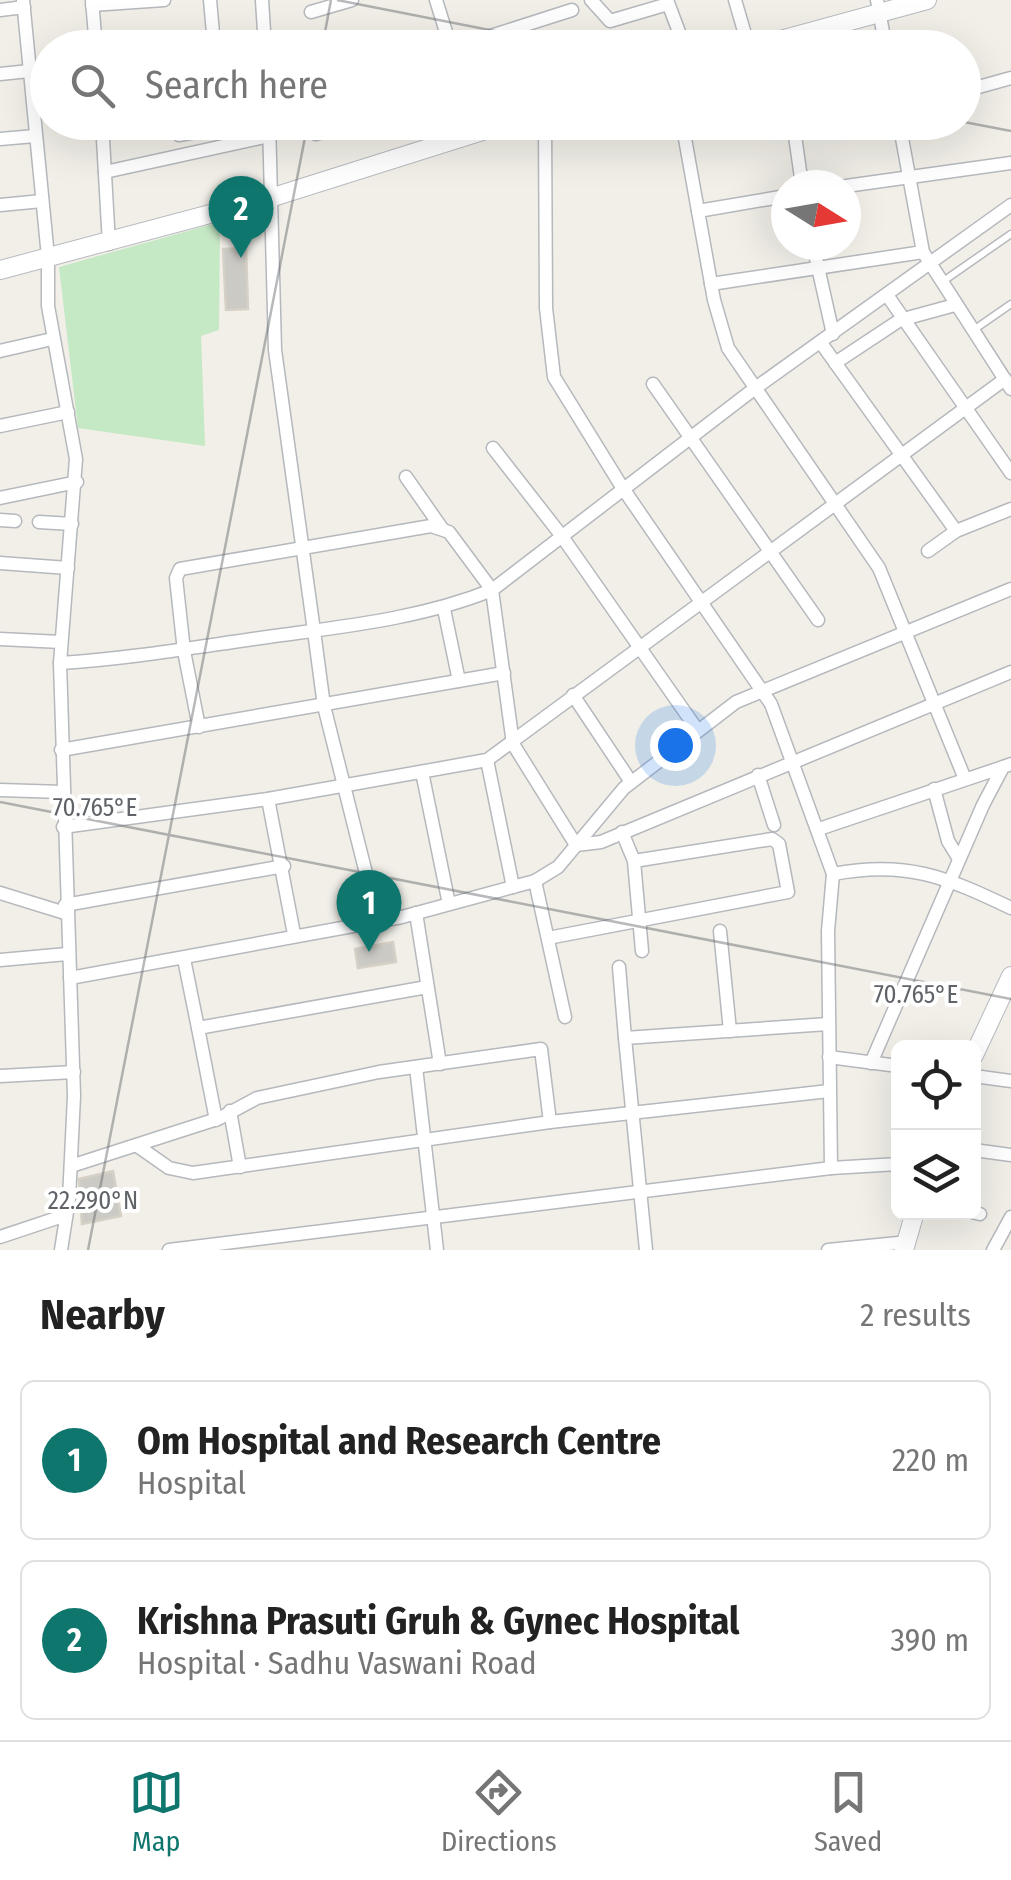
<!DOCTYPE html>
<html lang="en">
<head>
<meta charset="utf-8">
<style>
  body { margin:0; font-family:"Fira Sans Condensed",sans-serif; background:#f6f6f6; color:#222 }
  .controls { position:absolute; right:30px; bottom:30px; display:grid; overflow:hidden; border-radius:15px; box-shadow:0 10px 40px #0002 }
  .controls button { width:90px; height:90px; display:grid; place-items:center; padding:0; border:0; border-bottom:2px solid #e0e0e0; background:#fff; color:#222; font:50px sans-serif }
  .compass { position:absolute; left:771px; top:170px; width:90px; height:90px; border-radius:50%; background:#fff; box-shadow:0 10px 40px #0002; rotate:101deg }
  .you { position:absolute; left:675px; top:745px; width:35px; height:35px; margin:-25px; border:8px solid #fff; border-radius:50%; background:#1a73e8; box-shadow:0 0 0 15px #1a73e833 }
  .badge { display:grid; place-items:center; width:65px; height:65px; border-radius:50%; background:#0f766e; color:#fff; font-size:32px; font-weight:700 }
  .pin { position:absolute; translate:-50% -82px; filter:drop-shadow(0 2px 5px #0008) }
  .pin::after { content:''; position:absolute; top:52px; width:35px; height:30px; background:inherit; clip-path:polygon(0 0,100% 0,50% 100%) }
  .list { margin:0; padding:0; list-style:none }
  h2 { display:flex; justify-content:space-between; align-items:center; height:130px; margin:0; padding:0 40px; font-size:42px }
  h2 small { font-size:32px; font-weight:400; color:#767676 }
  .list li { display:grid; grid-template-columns:65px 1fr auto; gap:30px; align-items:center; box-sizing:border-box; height:160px; margin:0 20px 20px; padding:0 20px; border:2px solid #e0e0e0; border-radius:15px }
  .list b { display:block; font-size:38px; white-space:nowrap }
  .list p { margin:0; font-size:32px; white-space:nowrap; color:#767676 }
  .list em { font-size:32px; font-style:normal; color:#767676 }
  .icon { flex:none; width:55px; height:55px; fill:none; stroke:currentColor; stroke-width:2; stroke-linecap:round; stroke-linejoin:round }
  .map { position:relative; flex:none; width:1011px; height:1250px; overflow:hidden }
  .search { position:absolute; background:#fff; box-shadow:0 10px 40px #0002; left:30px; right:30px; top:30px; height:110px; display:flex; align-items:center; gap:25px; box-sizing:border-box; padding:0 35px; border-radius:55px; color:#767676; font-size:38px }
  .sheet { height:490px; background:#fff }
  nav { display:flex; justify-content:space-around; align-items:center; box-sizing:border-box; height:140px; border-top:2px solid #e0e0e0; background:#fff; font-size:28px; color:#767676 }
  nav a { display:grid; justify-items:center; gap:5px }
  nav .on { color:#0f766e }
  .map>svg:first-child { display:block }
  .green { fill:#c5e8c5 }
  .building { fill:#cccac5; stroke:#d6d1c6; stroke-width:2.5 }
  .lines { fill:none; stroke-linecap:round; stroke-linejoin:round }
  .lane-casing { stroke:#b5b8bc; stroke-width:9 }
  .street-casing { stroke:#b5b8bc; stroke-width:15 }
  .secondary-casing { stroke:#b6babf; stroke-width:20 }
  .lane { stroke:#fff; stroke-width:6 }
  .street { stroke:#fff; stroke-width:12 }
  .secondary { stroke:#fff; stroke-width:18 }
  .ticks { fill:none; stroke:#5f6368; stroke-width:2.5; stroke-opacity:0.45 }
  .ticks-label { font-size:25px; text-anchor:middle; fill:#5f6368; stroke:#fff; stroke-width:8; stroke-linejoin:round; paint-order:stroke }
</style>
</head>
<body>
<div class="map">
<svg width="1011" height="1250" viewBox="0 0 1011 1250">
  <rect width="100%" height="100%" fill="#f1efe8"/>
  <path class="green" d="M 220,222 L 219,330 L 201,336 L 205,446 L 78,428 L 59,267 Z"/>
  <g class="building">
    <path d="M 641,35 L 644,48 L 598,48 Z"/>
    <path d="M 246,248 L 248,309 L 226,310 L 223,249 Z"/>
    <path d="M 393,942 L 396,962 L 358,968 L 355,949 Z"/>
    <path d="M 113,1171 L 121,1216 L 82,1224 L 79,1179 Z"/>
  </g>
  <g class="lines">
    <defs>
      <g id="lane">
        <path d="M 942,282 L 1011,234"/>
        <path d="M 975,329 L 1011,304"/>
      </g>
      <g id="street">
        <path d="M 23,0 L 48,257 L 48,306 L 76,459 L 60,663 L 74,1096 L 69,1199 L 61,1250"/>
        <path d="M 92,0 L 96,48"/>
        <path d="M 210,0 L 213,33 L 219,42 L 265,42"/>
        <path d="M 262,0 L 265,47"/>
        <path d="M 436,0 L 451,48"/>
        <path d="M 591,0 L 610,21 L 668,4"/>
        <path d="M 667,0 L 685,48"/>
        <path d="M 735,0 L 749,48"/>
        <path d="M 877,0 L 886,48"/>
        <path d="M 92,5 L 164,0"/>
        <path d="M 0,10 L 24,7"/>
        <path d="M 311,12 L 352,0"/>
        <path d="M 453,48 L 572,10"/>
        <path d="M 0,74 L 48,69"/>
        <path d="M 964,91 L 1011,78"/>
        <path d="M 102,122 L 109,244"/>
        <path d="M 269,122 L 275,350 L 314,631 L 324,706 L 378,921"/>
        <path d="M 682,122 L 714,300 L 728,348 L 879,568 L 965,779"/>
        <path d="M 793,122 L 802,185"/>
        <path d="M 899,122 L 923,252 L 1011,389"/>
        <path d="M 316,134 L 355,122"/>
        <path d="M 179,135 L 250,122"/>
        <path d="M 0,139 L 35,136"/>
        <path d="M 105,172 L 269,136"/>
        <path d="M 846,186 L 1011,163"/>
        <path d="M 0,205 L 42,201"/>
        <path d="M 698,211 L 786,196"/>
        <path d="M 813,245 L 833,334"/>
        <path d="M 711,284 L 923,252"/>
        <path d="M 887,295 L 1011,473"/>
        <path d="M 821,343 L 956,531 L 1011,509"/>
        <path d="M 0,351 L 52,339"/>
        <path d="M 835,363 L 900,320 L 955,305"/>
        <path d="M 653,384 L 818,620"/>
        <path d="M 0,426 L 68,412"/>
        <path d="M 493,448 L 561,535 L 696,728"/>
        <path d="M 406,477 L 441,527"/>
        <path d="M 0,498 L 77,482"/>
        <path d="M 0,520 L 15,521"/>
        <path d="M 39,522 L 72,524"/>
        <path d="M 928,551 L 956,531"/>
        <path d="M 0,563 L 68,568"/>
        <path d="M 444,609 L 459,681"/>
        <path d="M 0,639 L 61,642"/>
        <path d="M 60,663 C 140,658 218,643 297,633 C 364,624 430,615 492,590 L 754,389 L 1011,205"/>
        <path d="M 573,695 L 631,782"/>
        <path d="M 199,727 L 184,651 L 176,578 L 180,569 L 431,526 L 449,532 L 492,590 L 513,744 L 576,845 L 601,842 L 1011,672"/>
        <path d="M 61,750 L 504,673"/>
        <path d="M 487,760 L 513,887"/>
        <path d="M 422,772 L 449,904"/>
        <path d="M 758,775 L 774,825"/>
        <path d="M 934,789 L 948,841 L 959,859"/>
        <path d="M 0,790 L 63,792"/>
        <path d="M 268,799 L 294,934"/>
        <path d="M 63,827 L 268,799 L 487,760 L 1005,379"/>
        <path d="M 819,829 L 1003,767"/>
        <path d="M 622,832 L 634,861 L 642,951"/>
        <path d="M 833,874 C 906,860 946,877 1011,908"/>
        <path d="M 535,881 L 565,1017"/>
        <path d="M 0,893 L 65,913"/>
        <path d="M 65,905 L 284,866"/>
        <path d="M 416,913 L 440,1064"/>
        <path d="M 720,931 L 730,1031"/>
        <path d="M 548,938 L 788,892 L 779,844 L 772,839 L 634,861"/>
        <path d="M 184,959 L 198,1028 L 427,987"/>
        <path d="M 0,960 L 67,954"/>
        <path d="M 619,967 L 625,1038"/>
        <path d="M 70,978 L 402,917 L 535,881 L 558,867 L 624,788 L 736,702 L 1011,589"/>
        <path d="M 198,1028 L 216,1120"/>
        <path d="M 829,1057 L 898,1066"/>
        <path d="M 871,1063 L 983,805 L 1003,767 L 1011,764"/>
        <path d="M 416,1067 L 437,1250"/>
        <path d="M 0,1076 L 74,1072"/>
        <path d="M 974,1076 L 1011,1081"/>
        <path d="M 230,1111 L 240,1167"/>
        <path d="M 139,1147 L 169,1168 L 193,1173 L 550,1122"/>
        <path d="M 974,1150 L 1011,1155"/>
        <path d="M 71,1166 L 220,1118 L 257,1098 L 379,1072 L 541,1049 L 550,1122 L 829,1091"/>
        <path d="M 831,1168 L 898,1164"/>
        <path d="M 971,1212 L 980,1214"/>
        <path d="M 0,1237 L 66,1215"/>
        <path d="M 169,1250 L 831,1168 L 828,931 L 833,874 L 771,704 L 622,487 L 554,377 L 546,308 L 545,122"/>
        <path d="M 646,1250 L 625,1038 L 828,1024"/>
        <path d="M 828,1250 L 908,1242"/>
        <path d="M 993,1250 L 1011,1217"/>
      </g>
      <g id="secondary">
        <path d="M 751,48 L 927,0"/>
        <path d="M 0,270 L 270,198 L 511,122"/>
        <path d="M 974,1055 L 1011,976"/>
        <path d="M 904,1250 L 915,1212"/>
      </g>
    </defs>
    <use href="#lane" class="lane-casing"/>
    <use href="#street" class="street-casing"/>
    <use href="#secondary" class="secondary-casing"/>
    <use href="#lane" class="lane"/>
    <use href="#street" class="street"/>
    <use href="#secondary" class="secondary"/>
  </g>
  <path class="ticks" d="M 337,0 L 581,48M 322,48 L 331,0M 964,122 L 1011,131M 0,802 L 1011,999M 88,1250 L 308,122"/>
  <g class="ticks-label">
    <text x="95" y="816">70.765°E</text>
    <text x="916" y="1003">70.765°E</text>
    <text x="93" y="1209">22.290°N</text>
  </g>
</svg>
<div class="controls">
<button><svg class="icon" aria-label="locate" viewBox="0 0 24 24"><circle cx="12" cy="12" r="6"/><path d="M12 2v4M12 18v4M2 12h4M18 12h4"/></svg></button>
<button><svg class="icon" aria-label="layers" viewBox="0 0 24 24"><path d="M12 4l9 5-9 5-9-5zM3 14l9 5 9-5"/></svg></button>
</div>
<svg class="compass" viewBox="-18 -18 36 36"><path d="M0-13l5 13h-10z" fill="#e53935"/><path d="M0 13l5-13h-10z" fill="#767676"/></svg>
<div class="you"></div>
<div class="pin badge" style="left:369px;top:952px">1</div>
<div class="pin badge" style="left:241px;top:258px">2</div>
<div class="search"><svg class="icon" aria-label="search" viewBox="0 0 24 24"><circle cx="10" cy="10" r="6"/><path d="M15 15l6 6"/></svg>Search here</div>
</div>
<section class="sheet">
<h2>Nearby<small>2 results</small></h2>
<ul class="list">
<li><span class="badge">1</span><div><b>Om Hospital and Research Centre</b><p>Hospital</p></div><em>220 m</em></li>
<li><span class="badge">2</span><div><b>Krishna Prasuti Gruh &amp; Gynec Hospital</b><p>Hospital · Sadhu Vaswani Road</p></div><em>390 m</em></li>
</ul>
</section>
<nav>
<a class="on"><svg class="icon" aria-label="map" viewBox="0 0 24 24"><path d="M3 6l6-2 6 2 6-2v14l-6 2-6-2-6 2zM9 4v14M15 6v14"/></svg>Map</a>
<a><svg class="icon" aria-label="directions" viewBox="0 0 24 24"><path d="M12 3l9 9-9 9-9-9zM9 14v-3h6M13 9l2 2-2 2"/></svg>Directions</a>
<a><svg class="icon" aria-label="saved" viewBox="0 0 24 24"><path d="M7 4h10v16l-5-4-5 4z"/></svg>Saved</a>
</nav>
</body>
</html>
